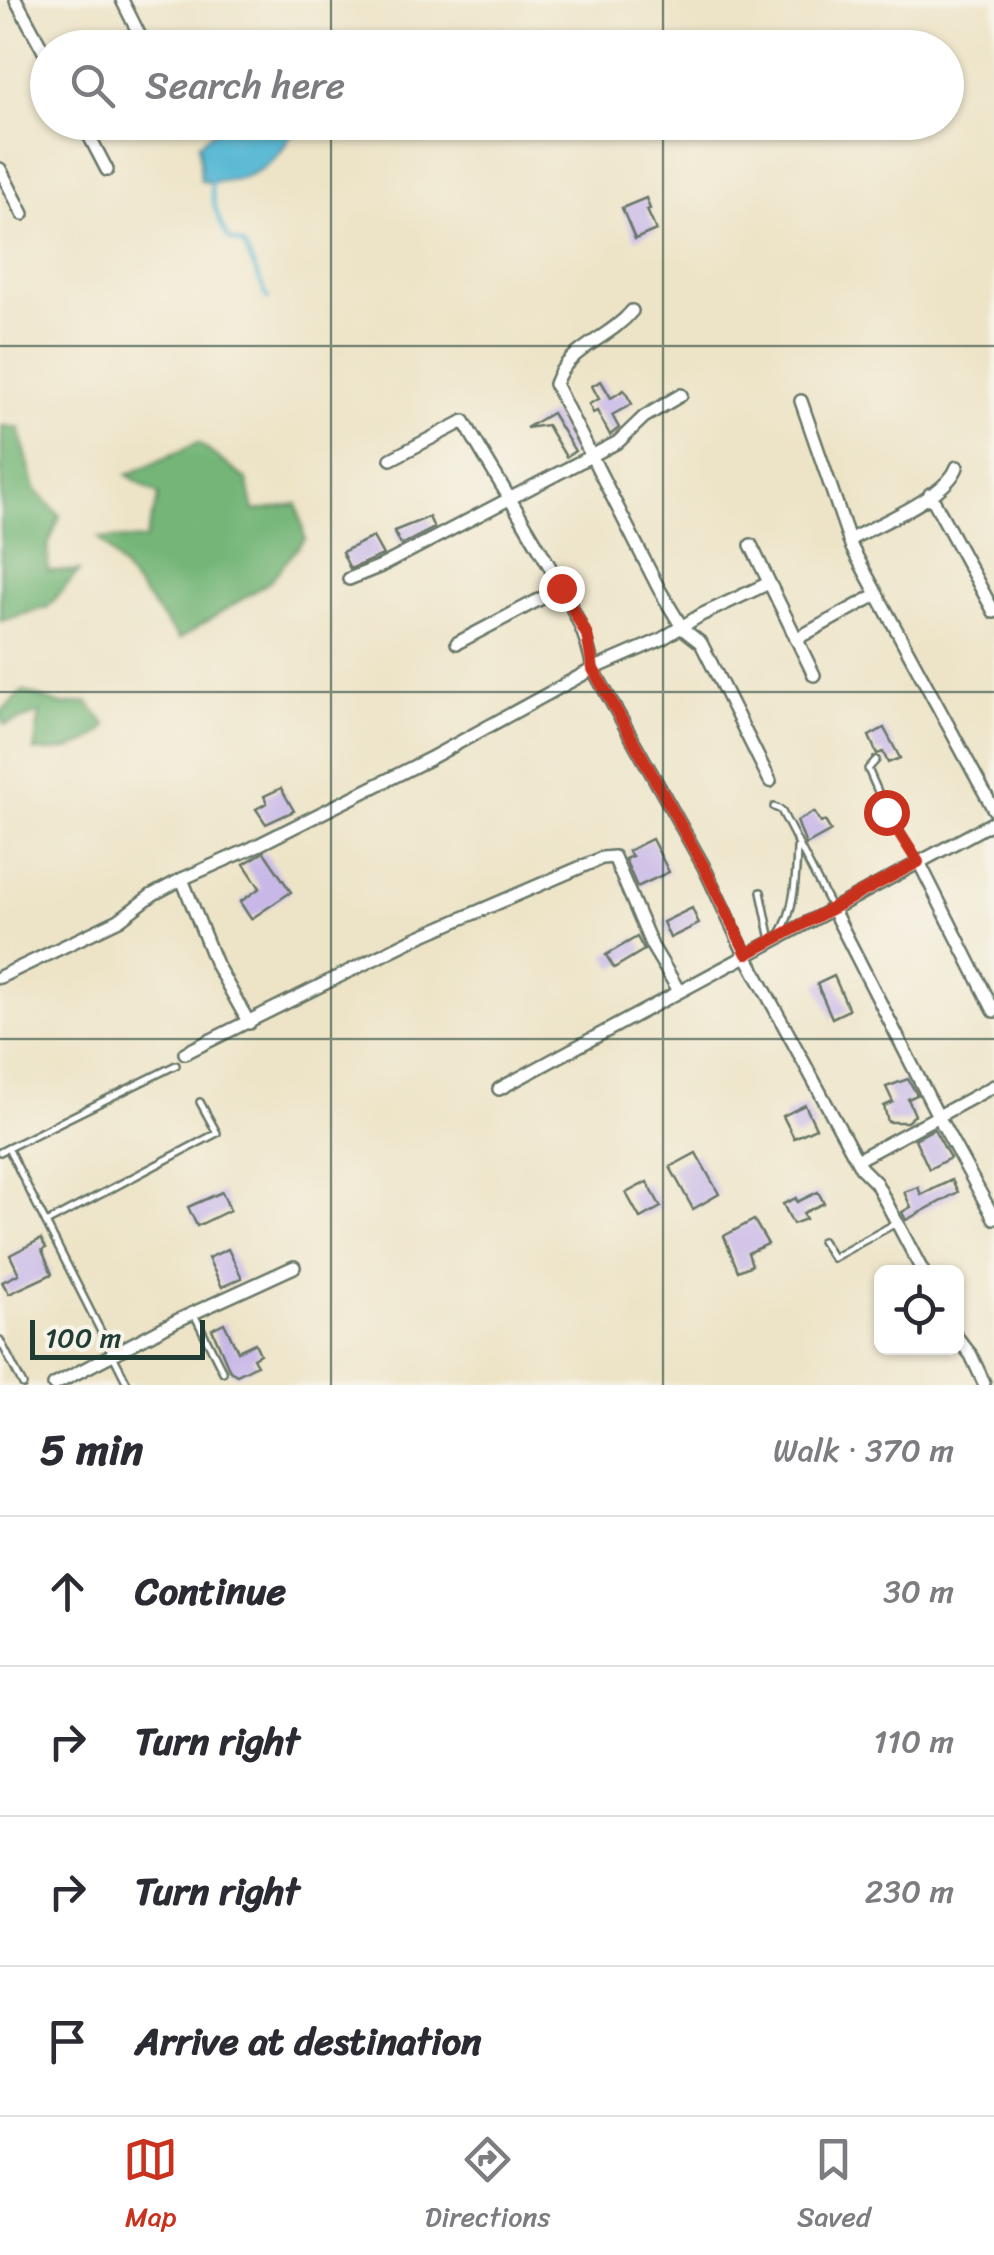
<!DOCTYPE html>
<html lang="en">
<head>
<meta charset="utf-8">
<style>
  body { margin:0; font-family:Sriracha,sans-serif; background:#f2f2f3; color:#2b2b33 }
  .controls { position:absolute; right:30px; bottom:30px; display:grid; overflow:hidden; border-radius:15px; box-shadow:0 2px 8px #0004 }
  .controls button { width:90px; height:90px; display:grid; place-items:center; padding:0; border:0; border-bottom:2px solid #e1e1e2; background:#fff; color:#2b2b33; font:50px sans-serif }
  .scale { position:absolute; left:30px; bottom:25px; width:175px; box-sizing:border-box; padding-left:10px; border:5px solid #1f3d34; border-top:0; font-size:28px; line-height:35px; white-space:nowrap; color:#1f3d34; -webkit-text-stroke:8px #f7f3e8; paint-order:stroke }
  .stop { position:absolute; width:30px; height:30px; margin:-22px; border:8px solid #c8321e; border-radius:50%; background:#fff }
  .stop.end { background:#c8321e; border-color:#fff; box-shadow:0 2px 10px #0008 }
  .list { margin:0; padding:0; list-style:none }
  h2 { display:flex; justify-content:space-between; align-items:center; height:130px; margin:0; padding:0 40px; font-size:42px }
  h2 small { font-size:32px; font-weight:400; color:#7c7c81 }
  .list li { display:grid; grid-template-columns:65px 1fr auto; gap:30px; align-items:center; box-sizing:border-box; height:150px; padding:0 40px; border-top:2px solid #e1e1e2 }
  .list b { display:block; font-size:38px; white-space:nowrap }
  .list em { font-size:32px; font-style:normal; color:#7c7c81 }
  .icon { flex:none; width:55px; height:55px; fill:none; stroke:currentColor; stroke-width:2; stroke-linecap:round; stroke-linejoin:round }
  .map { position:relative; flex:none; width:994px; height:1385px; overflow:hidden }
  .search { position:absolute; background:#fff; box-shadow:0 2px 8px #0004; left:30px; right:30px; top:30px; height:110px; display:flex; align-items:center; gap:25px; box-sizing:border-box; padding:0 35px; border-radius:55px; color:#7c7c81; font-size:38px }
  .sheet { height:730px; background:#fff }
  nav { display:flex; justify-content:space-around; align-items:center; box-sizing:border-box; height:140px; border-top:2px solid #e1e1e2; background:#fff; font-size:28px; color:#7c7c81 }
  nav a { display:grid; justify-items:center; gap:5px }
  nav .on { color:#c8321e }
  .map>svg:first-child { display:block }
  .forest { fill:#75b678; stroke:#4a7a56; stroke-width:2.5 }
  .water { fill:#55b7d4; stroke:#3a7a84; stroke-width:2.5 }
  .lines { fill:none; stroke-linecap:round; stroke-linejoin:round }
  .stream { stroke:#55b7d4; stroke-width:4 }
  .building { fill:#c8b8e8 }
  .service-casing { stroke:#677767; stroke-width:10 }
  .minor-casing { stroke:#677767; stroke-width:16 }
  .service { stroke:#fff; stroke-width:5 }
  .minor { stroke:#fff; stroke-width:11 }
  .route { stroke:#c8321e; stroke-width:12 }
  .grid { fill:none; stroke:#1f3d34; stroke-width:2.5; stroke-opacity:0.55 }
</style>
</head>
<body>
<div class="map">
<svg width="994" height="1385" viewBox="0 0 994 1385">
  <rect width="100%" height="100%" fill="#f7f3e8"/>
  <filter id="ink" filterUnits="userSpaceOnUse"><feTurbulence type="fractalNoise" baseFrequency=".01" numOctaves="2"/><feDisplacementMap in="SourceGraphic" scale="20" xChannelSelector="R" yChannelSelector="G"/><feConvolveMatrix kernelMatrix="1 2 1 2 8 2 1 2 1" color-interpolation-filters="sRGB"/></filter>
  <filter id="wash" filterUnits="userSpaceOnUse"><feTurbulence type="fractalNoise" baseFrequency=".0048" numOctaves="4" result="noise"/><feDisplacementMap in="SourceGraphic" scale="40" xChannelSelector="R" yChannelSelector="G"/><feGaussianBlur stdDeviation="2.25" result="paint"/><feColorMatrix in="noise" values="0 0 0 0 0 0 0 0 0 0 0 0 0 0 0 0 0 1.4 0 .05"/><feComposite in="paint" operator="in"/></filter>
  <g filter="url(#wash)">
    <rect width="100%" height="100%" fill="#ede4c7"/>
    <g class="forest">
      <path d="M 2,426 L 19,428 L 35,489 L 60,516 L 48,546 L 48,571 L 79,571 L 48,607 L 0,621 Z"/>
      <path d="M 198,443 L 247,480 L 254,511 L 297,504 L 305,539 L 269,582 L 179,639 L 99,538 L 145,540 L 159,495 L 127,475 Z"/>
      <path d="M 23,691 L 61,705 L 87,702 L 107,726 C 87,749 62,752 34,751 L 40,713 L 5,725 L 0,713 Z"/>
    </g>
    <path class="water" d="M 225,123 L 225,122 L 296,123 C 281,166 245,186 201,181 L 199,143 Z"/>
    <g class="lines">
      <path class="stream" d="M 211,182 C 212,204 218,220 229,239 L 244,245 L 268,299"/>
    </g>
    <g id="blocks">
      <g class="building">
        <path d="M 646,198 L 650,209 L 647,210 L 656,230 L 635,239 L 622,208 Z"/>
        <path d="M 601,381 L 611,398 L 624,390 L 632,404 L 612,415 L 619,428 L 610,435 L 597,411 L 593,413 L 589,404 L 599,399 L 592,386 Z"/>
        <path d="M 552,413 L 575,451 L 566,457 L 547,425 L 526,428 Z"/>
        <path d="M 429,517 L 434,528 L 401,545 L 394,531 Z"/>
        <path d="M 373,537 L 383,555 L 350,569 L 342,552 Z"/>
        <path d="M 884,728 L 900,758 L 888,763 L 883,752 L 877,754 L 869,736 Z"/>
        <path d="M 281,788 L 294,811 L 266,824 L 256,809 L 267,803 L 264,796 Z"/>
        <path d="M 814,812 L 821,823 L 825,821 L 831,831 L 806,845 L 797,821 Z"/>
        <path d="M 652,839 L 669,872 L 637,887 L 625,859 L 632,856 L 628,851 Z"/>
        <path d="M 264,852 L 291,892 L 251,919 L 240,902 L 260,888 L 244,864 Z"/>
        <path d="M 692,908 L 699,924 L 670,938 L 663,922 Z"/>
        <path d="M 637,937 L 644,950 L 614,968 L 606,955 Z"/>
        <path d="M 834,976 L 849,1010 L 832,1018 L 817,984 Z"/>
        <path d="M 908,1079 L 917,1095 L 908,1099 L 915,1115 L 907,1122 L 888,1122 L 884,1106 L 893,1102 L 886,1087 Z"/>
        <path d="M 805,1105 L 816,1128 L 794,1138 L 783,1116 Z"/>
        <path d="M 934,1129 L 950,1158 L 929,1169 L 915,1139 Z"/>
        <path d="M 696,1153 L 719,1194 L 693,1209 L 670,1167 Z"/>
        <path d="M 952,1180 L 958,1192 L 906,1220 L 902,1212 L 911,1207 L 904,1192 L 918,1187 L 921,1195 Z"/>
        <path d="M 647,1182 L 661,1207 L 640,1218 L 626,1193 Z"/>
        <path d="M 222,1192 L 230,1210 L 197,1226 L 188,1207 Z"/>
        <path d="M 818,1192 L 824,1203 L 803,1213 L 806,1219 L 793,1224 L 783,1204 L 796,1198 L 797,1202 Z"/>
        <path d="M 754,1220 L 768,1244 L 748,1253 L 752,1265 L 738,1271 L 724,1236 Z"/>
        <path d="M 41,1239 L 46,1248 L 42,1250 L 52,1274 L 9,1294 L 2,1282 L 19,1274 L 10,1255 Z"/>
        <path d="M 228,1249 L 242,1278 L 222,1287 L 208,1258 Z"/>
        <path d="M 224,1323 L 238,1351 L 255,1343 L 260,1354 L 253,1358 L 257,1365 L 237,1375 L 230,1371 L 212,1329 Z"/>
      </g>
    </g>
  </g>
  <g filter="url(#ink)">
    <use href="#blocks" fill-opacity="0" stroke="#677767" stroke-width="2.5"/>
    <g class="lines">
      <defs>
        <g id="service">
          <path d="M 876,760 L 868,769 L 887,812 L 917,860"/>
          <path d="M 774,807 L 781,810 L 830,905"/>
          <path d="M 761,892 L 771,940"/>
          <path d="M 780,934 C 795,910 796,876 797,848"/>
          <path d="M 8,1148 L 128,1385"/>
          <path d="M 0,1152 L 176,1065"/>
          <path d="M 46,1223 L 217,1133 L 200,1102"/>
          <path d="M 822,1241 L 833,1258 L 896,1223"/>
          <path d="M 195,1316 L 223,1372"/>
          <path d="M 0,1340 L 23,1385"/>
        </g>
        <g id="minor">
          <path d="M 16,0 L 48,59"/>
          <path d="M 122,0 L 146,48"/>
          <path d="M 82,122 L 107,170"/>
          <path d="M 0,169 L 23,214"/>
          <path d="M 632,311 C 608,340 568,347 555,384 L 659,589 L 683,629 L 701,643 L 770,781"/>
          <path d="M 801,401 L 852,548 L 994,810"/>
          <path d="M 391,459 L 464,421 C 492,471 523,519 551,569 C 570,604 586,629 593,669 L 704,867 L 743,950 L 861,1168 L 876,1183 L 923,1272"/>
          <path d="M 930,494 L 994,612"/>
          <path d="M 849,540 C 878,524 946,497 957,467"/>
          <path d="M 751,545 L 814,675"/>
          <path d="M 349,579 L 381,566 L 618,442 L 644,417 L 681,395"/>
          <path d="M 796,639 L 876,595"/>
          <path d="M 457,643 L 561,588"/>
          <path d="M 919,862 L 994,1011"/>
          <path d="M 182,879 L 252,848 L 429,759 L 593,669 L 660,640 L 701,615 L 769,583"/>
          <path d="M 832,908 L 938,1116 L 994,1218"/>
          <path d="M 0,977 L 119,920 L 152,895 L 182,879 L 215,962 L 249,1023"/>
          <path d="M 185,1053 L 414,939 L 602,858 L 614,857 L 652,946 L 679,991"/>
          <path d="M 499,1089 L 994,822"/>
          <path d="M 857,1160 L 994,1086"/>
          <path d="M 956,1336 L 971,1355 L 984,1383"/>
          <path d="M 54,1385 L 176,1321 L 294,1267"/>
        </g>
      </defs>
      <use href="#service" class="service-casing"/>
      <use href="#minor" class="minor-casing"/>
      <use href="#service" class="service"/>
      <use href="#minor" class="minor"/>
    </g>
  </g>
  <g class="lines" filter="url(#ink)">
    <path class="route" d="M 561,588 L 587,635 L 593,669 L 704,867 L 747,954 L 918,862 L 886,812"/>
  </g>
  <path class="grid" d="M 331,0 L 331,48M 663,0 L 663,48M 331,122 L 331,1385M 663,122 L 663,1385M 0,346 L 994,346M 0,692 L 994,692M 0,1039 L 994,1039"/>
</svg>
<div class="controls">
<button><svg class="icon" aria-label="locate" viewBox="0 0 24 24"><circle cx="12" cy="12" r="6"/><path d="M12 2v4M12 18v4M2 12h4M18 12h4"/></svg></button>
</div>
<div class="scale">100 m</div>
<div class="stop" style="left:886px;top:812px"></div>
<div class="stop end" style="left:561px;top:588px"></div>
<div class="search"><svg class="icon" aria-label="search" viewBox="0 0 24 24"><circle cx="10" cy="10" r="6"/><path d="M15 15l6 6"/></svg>Search here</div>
</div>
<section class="sheet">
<h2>5 min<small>Walk · 370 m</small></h2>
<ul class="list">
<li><svg class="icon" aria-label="ahead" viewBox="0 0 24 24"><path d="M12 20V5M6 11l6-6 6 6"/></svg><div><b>Continue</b></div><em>30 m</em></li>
<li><svg class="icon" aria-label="right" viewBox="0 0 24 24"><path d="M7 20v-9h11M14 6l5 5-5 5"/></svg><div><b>Turn right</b></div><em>110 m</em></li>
<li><svg class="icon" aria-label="right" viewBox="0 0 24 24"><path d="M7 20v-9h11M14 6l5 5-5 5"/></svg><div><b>Turn right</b></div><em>230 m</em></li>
<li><svg class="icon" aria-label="arrive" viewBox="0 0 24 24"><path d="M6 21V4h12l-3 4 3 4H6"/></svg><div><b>Arrive at destination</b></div></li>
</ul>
</section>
<nav>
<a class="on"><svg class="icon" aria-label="map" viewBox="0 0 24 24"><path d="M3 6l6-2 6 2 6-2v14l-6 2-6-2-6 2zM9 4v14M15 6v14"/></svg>Map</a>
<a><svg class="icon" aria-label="directions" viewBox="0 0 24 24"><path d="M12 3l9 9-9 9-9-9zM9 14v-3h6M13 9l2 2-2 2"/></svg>Directions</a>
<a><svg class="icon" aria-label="saved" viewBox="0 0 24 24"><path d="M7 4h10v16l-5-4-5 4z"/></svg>Saved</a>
</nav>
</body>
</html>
